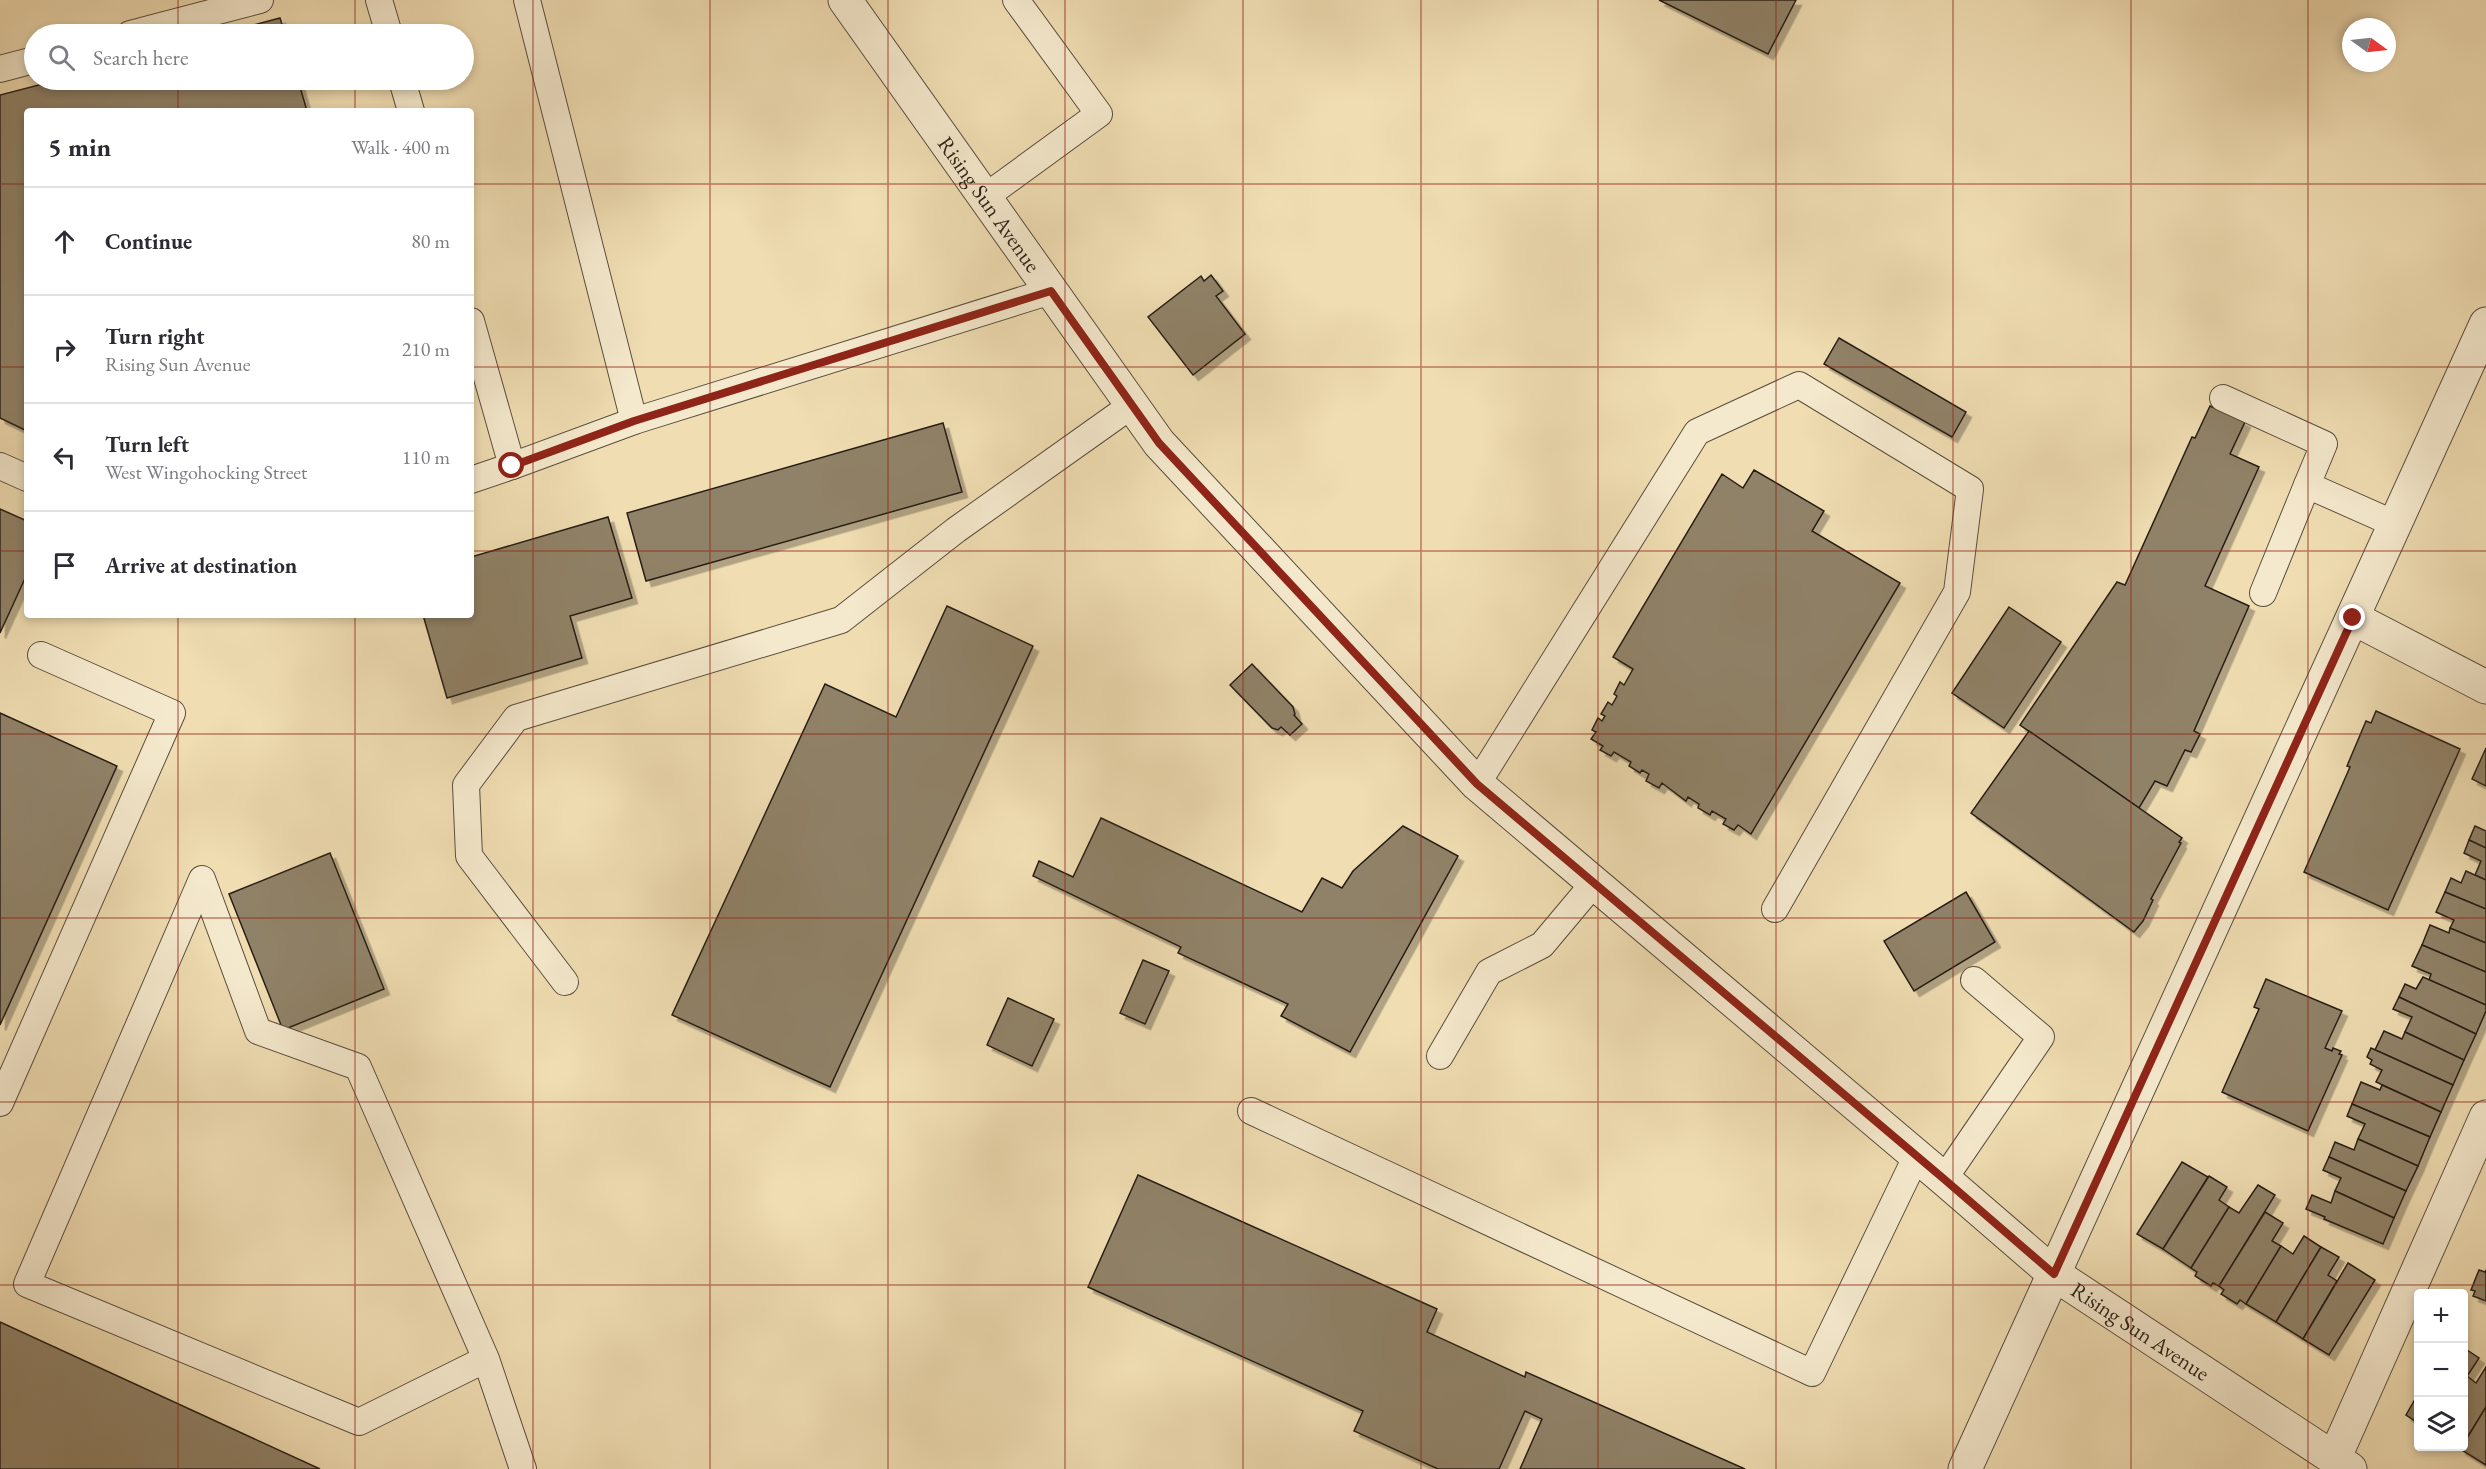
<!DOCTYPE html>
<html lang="en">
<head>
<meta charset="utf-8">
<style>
  body { margin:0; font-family:"EB Garamond",serif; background:#f7f7f7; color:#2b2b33 }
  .controls { position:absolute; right:18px; bottom:18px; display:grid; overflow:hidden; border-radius:6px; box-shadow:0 3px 9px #0003 }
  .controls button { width:54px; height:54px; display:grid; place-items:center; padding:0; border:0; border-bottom:2px solid #e1e1e2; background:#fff; color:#2b2b33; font:30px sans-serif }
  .compass { position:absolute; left:2342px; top:18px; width:54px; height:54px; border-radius:50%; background:#fff; box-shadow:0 3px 9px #0003; rotate:105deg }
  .stop { position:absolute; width:18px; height:18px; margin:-14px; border:4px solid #8f2418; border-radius:50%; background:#fff }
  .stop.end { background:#8f2418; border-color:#fff; box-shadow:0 2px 6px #0008 }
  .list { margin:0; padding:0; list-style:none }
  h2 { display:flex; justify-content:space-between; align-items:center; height:78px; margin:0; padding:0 24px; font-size:26px }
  h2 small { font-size:20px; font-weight:400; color:#7c7c81 }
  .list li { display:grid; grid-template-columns:39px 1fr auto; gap:18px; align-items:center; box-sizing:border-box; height:108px; padding:0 24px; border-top:2px solid #e1e1e2 }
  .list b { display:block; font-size:22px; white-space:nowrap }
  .list p { margin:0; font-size:20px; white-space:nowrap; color:#7c7c81 }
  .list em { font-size:20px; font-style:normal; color:#7c7c81 }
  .icon { flex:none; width:33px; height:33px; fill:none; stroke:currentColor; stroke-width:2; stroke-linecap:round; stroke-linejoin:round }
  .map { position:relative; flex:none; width:2486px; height:1469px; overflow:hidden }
  .search { position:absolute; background:#fff; box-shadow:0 3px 9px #0003; left:24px; top:24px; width:450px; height:66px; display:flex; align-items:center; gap:15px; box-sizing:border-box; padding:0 21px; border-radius:33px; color:#7c7c81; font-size:22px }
  .panel { position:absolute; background:#fff; box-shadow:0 3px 9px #0003; left:24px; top:108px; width:450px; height:510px; border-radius:6px }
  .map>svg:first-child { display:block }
  .building { fill:#908267; stroke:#281f16; stroke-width:1.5; filter:url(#shadow) }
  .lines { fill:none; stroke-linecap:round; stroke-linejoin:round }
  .service-casing { stroke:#5a4e3d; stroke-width:28 }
  .minor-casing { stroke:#5a4e3d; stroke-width:35 }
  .tertiary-casing { stroke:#5a4e3d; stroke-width:35 }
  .service { stroke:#f5e9cd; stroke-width:26 }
  .minor { stroke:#f5e9cd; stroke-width:33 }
  .tertiary { stroke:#f5e9cd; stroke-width:33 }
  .route { stroke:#8f2418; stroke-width:8 }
  .grid { fill:none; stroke:#8f2418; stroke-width:1.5; stroke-opacity:0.55 }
  .labels { text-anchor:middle; stroke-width:4.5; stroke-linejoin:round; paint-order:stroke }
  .street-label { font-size:22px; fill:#281f16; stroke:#f5e9cd }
</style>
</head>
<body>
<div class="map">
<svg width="2486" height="1469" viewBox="0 0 2486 1469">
  <defs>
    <filter id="shadow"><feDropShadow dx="5.5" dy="5.5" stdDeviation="0" flood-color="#0004"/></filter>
  </defs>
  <rect width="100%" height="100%" fill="#f0ddb2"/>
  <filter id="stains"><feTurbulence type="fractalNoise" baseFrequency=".00333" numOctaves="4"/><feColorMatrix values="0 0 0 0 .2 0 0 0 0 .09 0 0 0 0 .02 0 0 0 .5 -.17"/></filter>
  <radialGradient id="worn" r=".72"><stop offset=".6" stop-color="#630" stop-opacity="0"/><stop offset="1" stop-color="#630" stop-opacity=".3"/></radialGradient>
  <g class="building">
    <path d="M 1659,0 L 1796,0 L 1768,54 Z"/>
    <path d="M 280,18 L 285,34 L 220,34 Z"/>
    <path d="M 58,80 L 298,80 L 307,111 L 27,111 L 27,431 L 0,418 L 0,95 Z"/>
    <path d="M 1211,275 L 1223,291 L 1216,296 L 1245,334 L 1193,375 L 1148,317 L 1201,276 L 1204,281 Z"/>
    <path d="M 1839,338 L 1966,412 L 1952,437 L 1824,364 Z"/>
    <path d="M 2210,406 L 2245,422 L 2230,454 L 2259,467 L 2205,586 L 2249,606 L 2194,731 L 2200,734 L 2191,752 L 2185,750 L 2167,786 L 2155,781 L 2139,808 L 2020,725 L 2117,582 L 2125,585 L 2192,437 L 2195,438 Z"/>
    <path d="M 943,423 L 962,492 L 646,581 L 627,513 Z"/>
    <path d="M 1754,470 L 1824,511 L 1812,531 L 1900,583 L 1751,834 L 1738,825 L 1734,830 L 1723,824 L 1726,819 L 1712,811 L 1710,815 L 1698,808 L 1699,804 L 1688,797 L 1686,801 L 1662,783 L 1659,788 L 1646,781 L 1649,774 L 1642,770 L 1640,773 L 1629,766 L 1631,762 L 1614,752 L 1611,756 L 1600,750 L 1603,746 L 1591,739 L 1596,732 L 1592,730 L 1598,718 L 1602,721 L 1605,716 L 1601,714 L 1608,702 L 1612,705 L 1617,696 L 1614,694 L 1620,682 L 1624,685 L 1633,669 L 1613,657 L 1722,474 L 1743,488 Z"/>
    <path d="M 0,509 L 27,521 L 27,574 L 0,633 Z"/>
    <path d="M 608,517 L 632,598 L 570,616 L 582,658 L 447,698 L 423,615 L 471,615 L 471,557 Z"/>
    <path d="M 947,606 L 1033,646 L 830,1087 L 672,1015 L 825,684 L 896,717 Z"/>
    <path d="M 2009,607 L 2061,642 L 2004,728 L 1952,693 Z"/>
    <path d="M 1252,664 L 1293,707 L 1295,714 L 1294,715 L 1302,724 L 1290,735 L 1281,727 L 1278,730 L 1272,728 L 1230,685 Z"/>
    <path d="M 2376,711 L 2460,749 L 2388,910 L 2304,872 L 2350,767 L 2347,766 L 2366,721 L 2371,723 Z"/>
    <path d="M 0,713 L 117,766 L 0,1025 Z"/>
    <path d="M 2029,731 L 2182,838 L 2179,842 L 2181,843 L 2151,899 L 2153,900 L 2143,921 L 2134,932 L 1971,813 Z"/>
    <path d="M 2486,748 L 2486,786 L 2472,779 Z"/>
    <path d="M 1101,818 L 1302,912 L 1322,878 L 1342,888 L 1353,871 L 1403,826 L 1458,856 L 1350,1052 L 1281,1016 L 1288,1004 L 1178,953 L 1181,947 L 1033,876 L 1039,861 L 1073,877 Z"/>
    <path d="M 2475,826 L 2486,831 L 2486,848 L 2469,840 Z"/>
    <path d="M 2469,840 L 2486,848 L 2486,880 L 2475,875 L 2481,861 L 2464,853 Z"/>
    <path d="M 330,853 L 384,989 L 283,1030 L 229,894 Z"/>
    <path d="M 2466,871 L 2486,880 L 2486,909 L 2445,892 L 2451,878 L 2461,883 Z"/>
    <path d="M 1966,892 L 1995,942 L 1914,991 L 1884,941 Z"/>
    <path d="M 2445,892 L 2486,909 L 2486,943 L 2450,928 L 2454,920 L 2436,912 Z"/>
    <path d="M 2430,925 L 2449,933 L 2450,928 L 2486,943 L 2486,972 L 2422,945 Z"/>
    <path d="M 2422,945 L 2486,972 L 2486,1005 L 2429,980 L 2431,974 L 2412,966 Z"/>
    <path d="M 1143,960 L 1169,971 L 1145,1024 L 1120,1013 Z"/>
    <path d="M 2423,977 L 2486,1005 L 2486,1011 L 2476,1034 L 2399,997 L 2405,984 L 2416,989 Z"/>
    <path d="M 2266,979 L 2342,1011 L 2325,1048 L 2332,1051 L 2333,1048 L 2341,1051 L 2339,1054 L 2342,1055 L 2308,1131 L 2222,1092 L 2259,1009 L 2254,1007 Z"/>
    <path d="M 2399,997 L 2476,1034 L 2464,1060 L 2405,1032 L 2412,1017 L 2393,1009 Z"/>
    <path d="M 1008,998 L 1054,1019 L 1032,1066 L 987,1045 Z"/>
    <path d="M 2384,1031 L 2402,1039 L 2405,1032 L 2464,1060 L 2453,1085 L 2375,1050 Z"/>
    <path d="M 2371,1048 L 2453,1085 L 2441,1112 L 2376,1082 L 2382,1070 L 2370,1064 L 2372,1060 L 2367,1057 Z"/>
    <path d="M 2361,1082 L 2380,1090 L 2382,1085 L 2441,1112 L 2430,1137 L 2352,1104 Z"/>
    <path d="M 2352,1104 L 2430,1137 L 2418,1166 L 2358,1139 L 2365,1124 L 2347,1116 Z"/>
    <path d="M 2358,1139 L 2418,1166 L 2406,1191 L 2329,1157 L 2335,1142 L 2354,1150 Z"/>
    <path d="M 2329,1157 L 2406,1191 L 2394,1218 L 2335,1191 L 2341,1178 L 2323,1170 Z"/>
    <path d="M 2182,1162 L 2208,1177 L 2163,1249 L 2137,1234 Z"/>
    <path d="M 1138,1175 L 1437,1309 L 1427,1332 L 1525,1377 L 1526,1372 L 1745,1469 L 1520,1469 L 1542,1419 L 1525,1411 L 1499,1469 L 1438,1469 L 1354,1431 L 1363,1411 L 1088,1287 Z"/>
    <path d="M 2209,1176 L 2227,1187 L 2219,1200 L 2229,1207 L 2191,1268 L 2163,1249 Z"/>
    <path d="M 2258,1185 L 2275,1195 L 2219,1286 L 2213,1283 L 2211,1286 L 2195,1276 L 2197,1272 L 2191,1268 L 2229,1207 L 2239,1213 Z"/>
    <path d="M 2335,1191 L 2394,1218 L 2383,1244 L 2324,1219 L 2325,1217 L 2306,1209 L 2312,1195 L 2331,1203 Z"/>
    <path d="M 2265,1212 L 2283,1223 L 2272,1241 L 2281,1246 L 2246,1304 L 2240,1300 L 2237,1304 L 2221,1294 L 2224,1290 L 2219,1286 Z"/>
    <path d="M 2304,1236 L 2321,1247 L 2276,1322 L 2246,1304 L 2281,1246 L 2293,1254 Z"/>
    <path d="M 2321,1247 L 2339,1257 L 2328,1275 L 2337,1281 L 2303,1339 L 2276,1322 Z"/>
    <path d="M 2348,1263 L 2375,1280 L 2329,1355 L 2303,1339 Z"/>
    <path d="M 2479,1270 L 2485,1272 L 2486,1270 L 2486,1301 L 2473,1296 L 2475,1291 L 2471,1290 Z"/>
    <path d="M 0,1322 L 320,1469 L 0,1469 Z"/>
    <path d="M 2464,1348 L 2479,1358 L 2464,1381 Z"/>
    <path d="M 2486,1367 L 2486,1407 L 2464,1443 L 2464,1381 L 2467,1376 L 2476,1383 Z"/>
    <path d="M 2418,1394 L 2418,1423 L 2406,1415 Z"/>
    <path d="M 2486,1407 L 2486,1465 L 2460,1449 L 2464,1446 L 2464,1443 Z"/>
  </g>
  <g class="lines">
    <defs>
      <g id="service">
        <path d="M 379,0 L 389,34"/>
        <path d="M 527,0 L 634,421"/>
        <path d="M 130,34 L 260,0"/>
        <path d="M 0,69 L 34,60"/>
        <path d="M 402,80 L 411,111"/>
        <path d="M 985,197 L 1099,114 L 1016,0"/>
        <path d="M 471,321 L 512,466 L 634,421 L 1051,291"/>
        <path d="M 2223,398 L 2324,444 L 2307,485"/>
        <path d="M 0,466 L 27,478"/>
        <path d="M 471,480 L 512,466"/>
        <path d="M 2263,593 L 2307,485 L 2395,524"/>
        <path d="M 1477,784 L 1697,432 L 1799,385 L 1970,489 L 1957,592 L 1775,909"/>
        <path d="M 565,982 L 469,856 L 466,785 L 516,718 L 841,620 L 956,530 L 1132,405"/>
        <path d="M 1440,1056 L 1489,972 L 1542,945 L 1594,883"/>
        <path d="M 0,1103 L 172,713 L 41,655"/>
        <path d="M 1251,1111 L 1812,1373 L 1917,1155"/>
        <path d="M 1944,1179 L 2041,1037 L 1974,980"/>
        <path d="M 486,1359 L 359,1422 L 27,1284 L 202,879 L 258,1031 L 358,1067 L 486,1359 L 523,1469"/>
      </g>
      <g id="minor">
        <path d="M 2353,618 L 2486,687"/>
        <path d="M 2334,1459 L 2486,1117"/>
        <path d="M 1965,1469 L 2486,324"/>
      </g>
      <g id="tertiary">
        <path id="s1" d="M 845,0 L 1159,443 L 1477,784 L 1944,1179 L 2054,1274 L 2350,1469"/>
      </g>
    </defs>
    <use href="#service" class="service-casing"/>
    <use href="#minor" class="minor-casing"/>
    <use href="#tertiary" class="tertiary-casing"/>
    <use href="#service" class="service"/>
    <use href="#minor" class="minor"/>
    <use href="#tertiary" class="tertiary"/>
  </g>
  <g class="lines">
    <path class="route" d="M 512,466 L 634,421 L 1051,291 L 1159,443 L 1477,784 L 1944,1179 L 2054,1274 L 2353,618"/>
  </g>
  <path class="grid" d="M 178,0 L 178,34M 355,0 L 355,34M 533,0 L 533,1469M 710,0 L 710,1469M 888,0 L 888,1469M 1065,0 L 1065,1469M 1243,0 L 1243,1469M 1421,0 L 1421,1469M 1598,0 L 1598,1469M 1776,0 L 1776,1469M 1953,0 L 1953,1469M 2131,0 L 2131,1469M 2308,0 L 2308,1469M 178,80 L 178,111M 355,80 L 355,111M 0,184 L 27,184M 471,184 L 2486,184M 0,367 L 27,367M 471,367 L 2486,367M 0,551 L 27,551M 471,551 L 2486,551M 178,615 L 178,1469M 355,615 L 355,1469M 0,734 L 2486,734M 0,918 L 2486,918M 0,1102 L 2486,1102M 0,1285 L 2486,1285"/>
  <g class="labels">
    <g class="street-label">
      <text dy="8" stroke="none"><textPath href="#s1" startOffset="250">Rising Sun Avenue</textPath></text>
      <text dy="8" stroke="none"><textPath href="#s1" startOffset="1870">Rising Sun Avenue</textPath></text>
    </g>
  </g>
  <rect width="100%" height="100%" filter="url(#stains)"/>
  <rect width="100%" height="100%" fill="url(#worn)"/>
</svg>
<div class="controls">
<button>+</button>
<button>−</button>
<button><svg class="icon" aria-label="layers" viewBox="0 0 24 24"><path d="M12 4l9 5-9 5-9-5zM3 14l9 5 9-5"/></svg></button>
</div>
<svg class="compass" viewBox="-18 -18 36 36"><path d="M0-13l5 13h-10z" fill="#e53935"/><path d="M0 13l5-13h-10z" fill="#7c7c81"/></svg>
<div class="stop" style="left:512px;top:466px"></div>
<div class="stop end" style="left:2353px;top:618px"></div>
<div class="search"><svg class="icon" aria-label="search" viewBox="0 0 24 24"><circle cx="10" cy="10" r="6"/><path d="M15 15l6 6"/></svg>Search here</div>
<section class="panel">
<h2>5 min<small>Walk · 400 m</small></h2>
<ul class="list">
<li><svg class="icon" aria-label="ahead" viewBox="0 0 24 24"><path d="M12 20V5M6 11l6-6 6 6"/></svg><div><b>Continue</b></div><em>80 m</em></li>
<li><svg class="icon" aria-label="right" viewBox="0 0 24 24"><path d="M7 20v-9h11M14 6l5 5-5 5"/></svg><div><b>Turn right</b><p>Rising Sun Avenue</p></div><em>210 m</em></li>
<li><svg class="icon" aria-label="left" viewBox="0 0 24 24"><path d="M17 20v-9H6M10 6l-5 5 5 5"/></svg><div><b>Turn left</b><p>West Wingohocking Street</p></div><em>110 m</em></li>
<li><svg class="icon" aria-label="arrive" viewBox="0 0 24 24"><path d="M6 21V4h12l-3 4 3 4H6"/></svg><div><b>Arrive at destination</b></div></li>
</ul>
</section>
</div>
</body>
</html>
